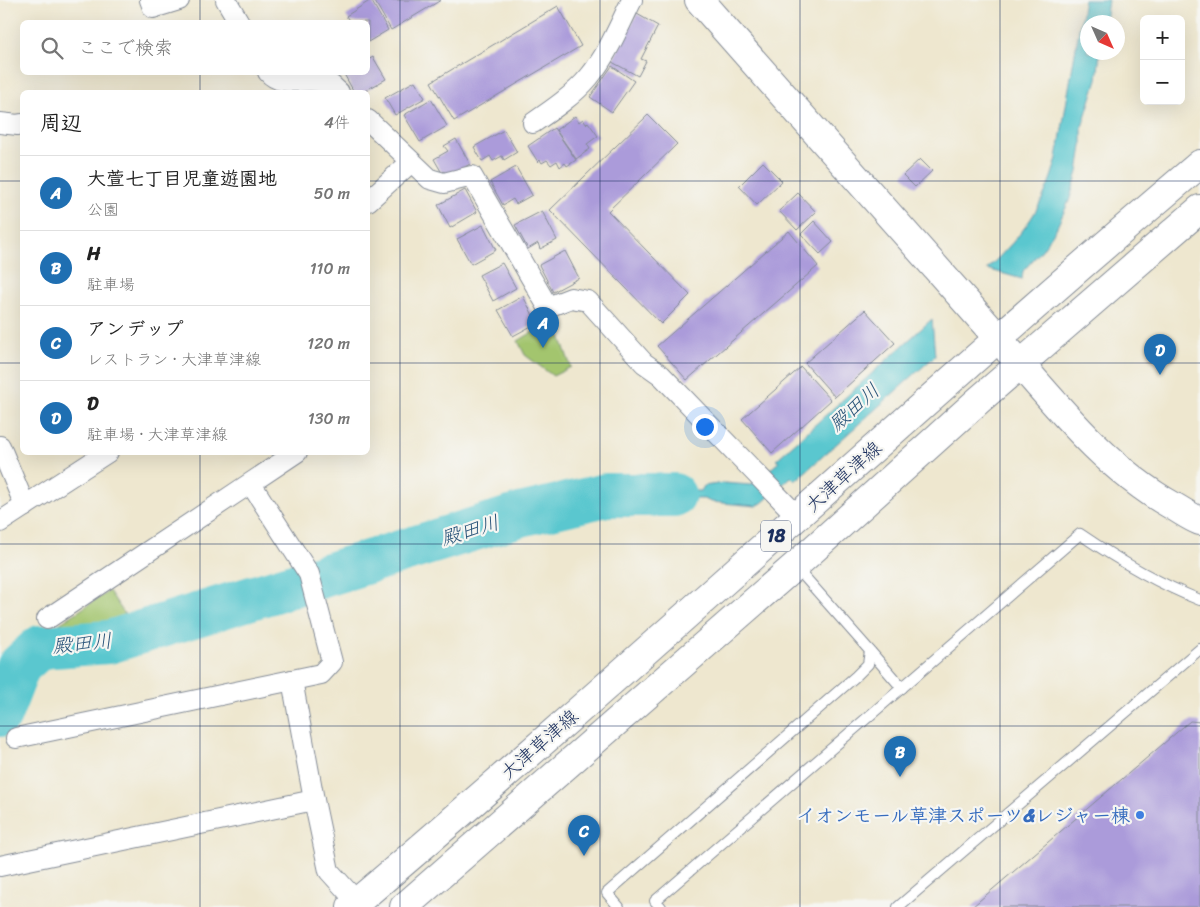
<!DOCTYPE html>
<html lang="ja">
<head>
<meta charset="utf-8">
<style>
  body { margin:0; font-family:Sriracha,"Klee One",sans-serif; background:#f6f6f6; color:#222 }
  .controls { position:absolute; right:15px; top:15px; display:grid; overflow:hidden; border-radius:8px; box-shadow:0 5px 20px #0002 }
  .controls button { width:45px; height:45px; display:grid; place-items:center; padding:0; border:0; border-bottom:1px solid #e0e0e0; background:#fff; color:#222; font:25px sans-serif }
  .compass { position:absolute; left:1080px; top:15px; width:45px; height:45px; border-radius:50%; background:#fff; box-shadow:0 5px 20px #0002; rotate:135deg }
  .you { position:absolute; left:704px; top:426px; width:18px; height:18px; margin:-12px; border:4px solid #fff; border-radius:50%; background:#1a73e8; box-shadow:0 0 0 8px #1a73e833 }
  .badge { display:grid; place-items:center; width:32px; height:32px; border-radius:50%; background:#1f6fb2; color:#fff; font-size:16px; font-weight:700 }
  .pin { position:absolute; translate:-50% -41px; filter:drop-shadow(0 1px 2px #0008) }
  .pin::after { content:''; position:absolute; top:26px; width:18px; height:15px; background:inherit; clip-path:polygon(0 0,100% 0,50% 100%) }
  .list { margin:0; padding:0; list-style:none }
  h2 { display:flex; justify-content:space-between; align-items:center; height:65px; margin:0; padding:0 20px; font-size:21px }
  h2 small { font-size:16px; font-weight:400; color:#767676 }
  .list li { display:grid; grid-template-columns:32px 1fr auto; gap:15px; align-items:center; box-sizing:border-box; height:75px; padding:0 20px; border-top:1px solid #e0e0e0 }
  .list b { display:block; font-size:19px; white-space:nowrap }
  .list p { margin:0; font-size:16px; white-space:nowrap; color:#767676 }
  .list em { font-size:16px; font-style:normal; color:#767676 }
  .icon { flex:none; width:28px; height:28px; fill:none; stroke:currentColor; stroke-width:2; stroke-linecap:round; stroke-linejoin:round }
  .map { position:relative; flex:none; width:1200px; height:907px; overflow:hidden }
  .search { position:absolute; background:#fff; box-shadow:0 5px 20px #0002; left:20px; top:20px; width:350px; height:55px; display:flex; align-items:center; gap:12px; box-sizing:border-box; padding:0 18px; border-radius:8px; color:#767676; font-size:19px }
  .panel { position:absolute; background:#fff; box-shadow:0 5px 20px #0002; left:20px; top:90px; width:350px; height:365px; border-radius:8px }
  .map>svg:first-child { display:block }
  .park { fill:#a3c56e; stroke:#5f7a66 }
  .water { fill:#5ac7cf; stroke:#3a7b96 }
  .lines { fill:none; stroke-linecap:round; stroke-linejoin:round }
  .river { stroke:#5ac7cf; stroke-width:44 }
  .building { fill:#ab9bda }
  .lane-casing { stroke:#848b96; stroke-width:12 }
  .street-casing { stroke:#848b96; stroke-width:22 }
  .secondary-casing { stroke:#848b96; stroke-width:30 }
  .primary-casing { stroke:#848b96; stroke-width:30 }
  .lane { stroke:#fff; stroke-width:10 }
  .street { stroke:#fff; stroke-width:20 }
  .secondary { stroke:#fff; stroke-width:28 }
  .primary { stroke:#fff; stroke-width:28 }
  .grid { fill:none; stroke:#1b2f5e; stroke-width:1; stroke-opacity:0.55 }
  .shop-dot { fill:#3f7fe0; stroke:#f6f6f2; stroke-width:2 }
  .labels { text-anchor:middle; stroke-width:4.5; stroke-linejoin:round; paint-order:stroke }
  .shield { fill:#f6f6f2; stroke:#5d6b8a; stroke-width:1 }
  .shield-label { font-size:18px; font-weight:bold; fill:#1b2f5e }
  .street-label { font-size:19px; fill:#1b2f5e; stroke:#f6f6f2 }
  .shop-label { font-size:19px; font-weight:bold; fill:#366cbe; stroke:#f6f6f2; text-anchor:end }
  .water-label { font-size:20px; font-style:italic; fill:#2b557a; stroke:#f6f6f2 }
</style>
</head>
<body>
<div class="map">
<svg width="1200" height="907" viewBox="0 0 1200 907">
  <rect width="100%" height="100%" fill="#f6f6f2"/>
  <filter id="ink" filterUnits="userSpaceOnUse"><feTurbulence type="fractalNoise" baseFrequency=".02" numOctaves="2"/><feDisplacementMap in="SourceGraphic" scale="10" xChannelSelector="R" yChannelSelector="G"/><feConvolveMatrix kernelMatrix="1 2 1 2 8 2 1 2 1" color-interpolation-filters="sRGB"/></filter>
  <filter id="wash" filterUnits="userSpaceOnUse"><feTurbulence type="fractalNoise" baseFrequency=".0096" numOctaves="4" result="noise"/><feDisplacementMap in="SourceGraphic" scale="20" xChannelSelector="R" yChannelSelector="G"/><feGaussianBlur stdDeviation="1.12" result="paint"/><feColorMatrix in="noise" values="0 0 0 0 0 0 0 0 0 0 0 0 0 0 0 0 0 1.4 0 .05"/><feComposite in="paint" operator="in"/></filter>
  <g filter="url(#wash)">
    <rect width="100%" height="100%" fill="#eee7cf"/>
    <g class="park">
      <path d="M 554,319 L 571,367 L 553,376 L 525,355 L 518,341 Z"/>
      <path d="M 109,591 L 130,622 L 89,634 L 54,635 L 50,630 Z"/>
    </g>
    <g class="water">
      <path d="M 1084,0 L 1108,0 L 1105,22 L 1088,22 L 1088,52 L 1100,53 L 1097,79 L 1082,127 L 1082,146 L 1078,172 L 1069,201 L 1056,229 L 1042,250 L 1023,271 L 1022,279 L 987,269 C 1024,233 1043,209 1057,158 Z"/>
      <path d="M 932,319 L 935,356 L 795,481 L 791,477 L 762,503 L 756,506 L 711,502 L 704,499 L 615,498 L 615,491 L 701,491 L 704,486 L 724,483 L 751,485 L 779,462 L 776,460 Z"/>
    </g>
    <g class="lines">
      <path class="river" d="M 0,715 L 19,666 L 40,647 L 109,642 L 520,515 L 606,495 L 674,495"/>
    </g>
    <g id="blocks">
      <g class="building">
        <path d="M 371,0 L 388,30 L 368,42 L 368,22 L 350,22 L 346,16 Z"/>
        <path d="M 374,0 L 441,0 L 391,30 Z"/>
        <path d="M 558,6 L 581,46 L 454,121 L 431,82 Z"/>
        <path d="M 637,14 L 658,26 L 641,59 L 646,61 L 638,76 L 612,62 Z"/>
        <path d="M 373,57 L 386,79 L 363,92 L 354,92 L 344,74 L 346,72 L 368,72 L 368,60 Z"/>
        <path d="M 612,66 L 634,81 L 612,112 L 590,97 Z"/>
        <path d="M 415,81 L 425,98 L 395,115 L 385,98 Z"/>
        <path d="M 431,99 L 447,126 L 420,142 L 404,115 Z"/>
        <path d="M 648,115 L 677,144 L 608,211 L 690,295 L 661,324 L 550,210 Z"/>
        <path d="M 575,116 L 579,122 L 583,119 L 586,124 L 588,122 L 598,136 L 587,144 L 590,149 L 576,159 L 556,130 Z"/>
        <path d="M 554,128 L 576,160 L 567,166 L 565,163 L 560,167 L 557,161 L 551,165 L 547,160 L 542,163 L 540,160 L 538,162 L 528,146 Z"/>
        <path d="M 504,130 L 517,152 L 504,160 L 502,156 L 493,161 L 490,156 L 482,161 L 474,147 Z"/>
        <path d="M 456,139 L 470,164 L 447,177 L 444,171 L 442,173 L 434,159 L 448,151 L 444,146 Z"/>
        <path d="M 920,159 L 932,171 L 915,187 L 903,175 Z"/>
        <path d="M 763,162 L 782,181 L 757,205 L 739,186 Z"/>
        <path d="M 516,167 L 532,195 L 516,204 L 513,199 L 503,205 L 490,182 Z"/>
        <path d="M 465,190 L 477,212 L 450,228 L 438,205 Z"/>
        <path d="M 798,193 L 816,212 L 797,230 L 779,211 Z"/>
        <path d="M 542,211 L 557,240 L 540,249 L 538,243 L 528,249 L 515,225 Z"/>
        <path d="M 814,221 L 833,242 L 820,254 L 801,234 Z"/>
        <path d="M 483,225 L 496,250 L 471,264 L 457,239 Z"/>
        <path d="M 789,231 L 818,266 L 687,380 L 657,346 Z"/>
        <path d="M 565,251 L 579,278 L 553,292 L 539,265 Z"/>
        <path d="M 502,263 L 516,288 L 493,301 L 479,275 Z"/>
        <path d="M 523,296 L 537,323 L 513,336 L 498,310 Z"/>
        <path d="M 865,310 L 895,343 L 835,397 L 805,363 Z"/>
        <path d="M 801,367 L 831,400 L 772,453 L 742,419 Z"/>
        <path d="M 1190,721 L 1200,722 L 1200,907 L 972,907 Z"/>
      </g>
    </g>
  </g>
  <g filter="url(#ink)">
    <use href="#blocks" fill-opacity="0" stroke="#848b96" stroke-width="1"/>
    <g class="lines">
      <defs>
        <g id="lane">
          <path d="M 870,651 L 902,688"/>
          <path d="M 619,907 L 607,893 L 856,676 L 868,664 L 870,651 L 795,566"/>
          <path d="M 661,907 L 655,901 L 1080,534 C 1118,560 1157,583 1200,600"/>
          <path d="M 898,907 L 1200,649"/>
        </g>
        <g id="street">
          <path d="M 150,0 L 153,8 L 179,0"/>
          <path d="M 226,0 L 239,22"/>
          <path d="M 268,72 C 283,90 311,74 330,84 C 333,86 336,90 339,92"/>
          <path d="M 368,120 L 430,179 L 444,183 L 472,176 L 548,307 L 571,298 L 588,301 L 644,363 L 661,375 L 798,517"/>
          <path d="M 0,123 L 18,125 L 22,124"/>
          <path d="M 533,123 C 552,110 574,95 589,77 C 608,54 619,26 632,0"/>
          <path d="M 368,201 L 411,162"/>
          <path d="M 0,446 L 25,506"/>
          <path d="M 0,522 L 108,452"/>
          <path d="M 47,619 L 297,452"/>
          <path d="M 292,680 L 314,800 L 329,871 L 357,902"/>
          <path d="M 16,738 L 321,674 L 332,662 L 309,574 L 251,484"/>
          <path d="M 0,866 L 314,800"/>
        </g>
        <path id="secondary" d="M 699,0 L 998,338"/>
        <g id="primary">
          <path d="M 1009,351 C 1058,407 1107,469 1173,506 C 1182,511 1190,517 1200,521"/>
          <path d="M 351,907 C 639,664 913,407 1200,164"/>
          <path d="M 404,907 L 795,566 L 979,400 L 1200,209"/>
        </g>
      </defs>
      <use href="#lane" class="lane-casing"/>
      <use href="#street" class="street-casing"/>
      <use href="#secondary" class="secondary-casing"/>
      <use href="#primary" class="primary-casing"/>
      <use href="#lane" class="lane"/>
      <use href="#street" class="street"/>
      <use href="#secondary" class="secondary"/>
      <use href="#primary" class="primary"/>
    </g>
  </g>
  <path class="grid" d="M 200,0 L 200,22M 400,0 L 400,907M 600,0 L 600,907M 800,0 L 800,907M 1000,0 L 1000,907M 200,72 L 200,92M 0,181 L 22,181M 368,181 L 1200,181M 0,363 L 22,363M 368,363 L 1200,363M 200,452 L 200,907M 0,544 L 1200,544M 0,726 L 1200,726"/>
  <circle class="shop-dot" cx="1140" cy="815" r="5"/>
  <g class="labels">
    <rect class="shield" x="761" y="520.5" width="30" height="31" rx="4"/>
    <g class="shield-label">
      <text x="776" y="542">18</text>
    </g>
    <g class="street-label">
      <text transform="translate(843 476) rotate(-42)" y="7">大津草津線</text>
      <text transform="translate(539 744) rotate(-41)" y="7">大津草津線</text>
    </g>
    <g class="shop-label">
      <text x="1130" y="822">イオンモール草津スポーツ&amp;レジャー棟</text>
    </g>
    <g class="water-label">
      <text transform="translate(854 407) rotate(-42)" y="7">殿田川</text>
      <text transform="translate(470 530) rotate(-17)" y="7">殿田川</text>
      <text transform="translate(82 643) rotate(-6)" y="7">殿田川</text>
    </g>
  </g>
</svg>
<div class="controls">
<button>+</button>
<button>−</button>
</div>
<svg class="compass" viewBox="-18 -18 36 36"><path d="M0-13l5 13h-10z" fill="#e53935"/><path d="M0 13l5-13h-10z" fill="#767676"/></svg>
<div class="you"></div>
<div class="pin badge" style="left:543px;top:348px">A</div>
<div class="pin badge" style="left:900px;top:777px">B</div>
<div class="pin badge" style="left:584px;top:856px">C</div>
<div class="pin badge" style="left:1160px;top:375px">D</div>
<div class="search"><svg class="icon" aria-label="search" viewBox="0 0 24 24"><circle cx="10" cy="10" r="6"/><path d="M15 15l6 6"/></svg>ここで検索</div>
<section class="panel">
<h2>周辺<small>4件</small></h2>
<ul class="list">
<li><span class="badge">A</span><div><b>大萱七丁目児童遊園地</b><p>公園</p></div><em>50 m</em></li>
<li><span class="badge">B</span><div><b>H</b><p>駐車場</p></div><em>110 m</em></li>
<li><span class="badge">C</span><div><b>アンデップ</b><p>レストラン · 大津草津線</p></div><em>120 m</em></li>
<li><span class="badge">D</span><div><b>D</b><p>駐車場 · 大津草津線</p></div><em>130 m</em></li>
</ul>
</section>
</div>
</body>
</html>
